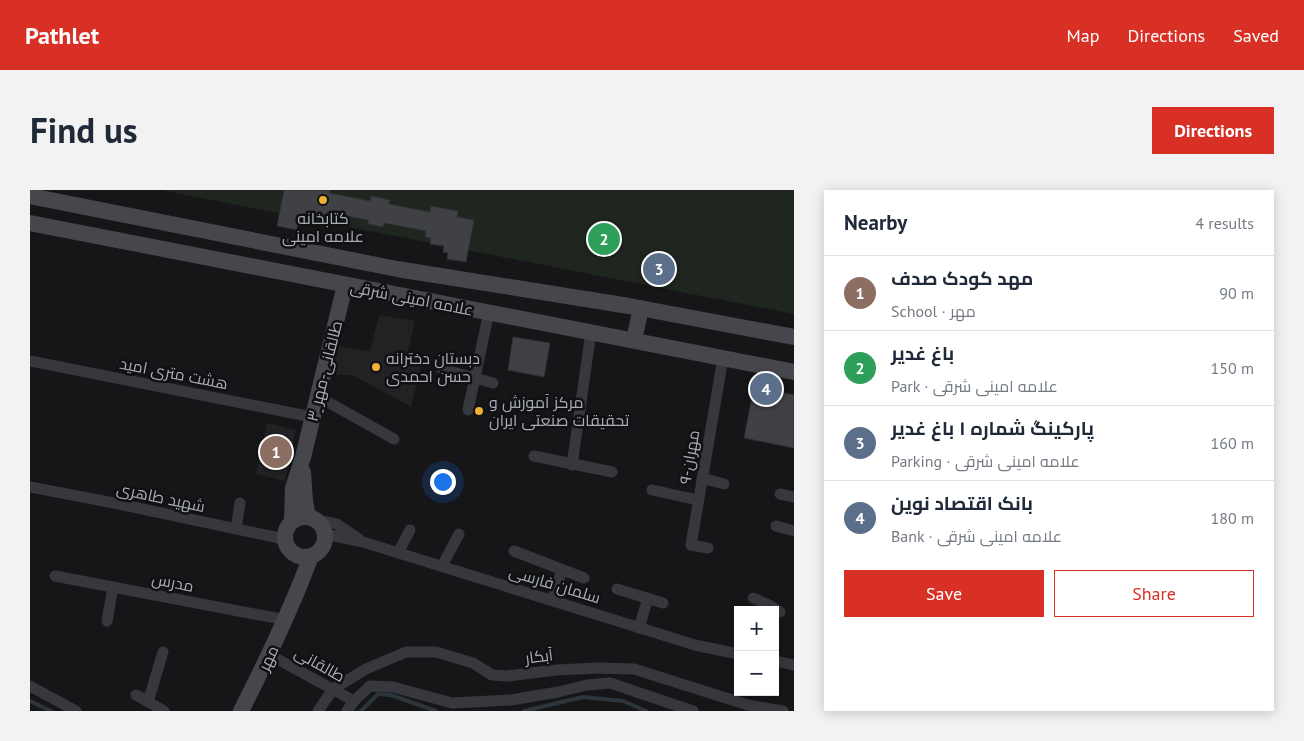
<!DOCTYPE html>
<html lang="en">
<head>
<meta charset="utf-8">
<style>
  body { margin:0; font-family:"PT Sans",Cairo,sans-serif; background:#f2f2f3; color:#1f2937 }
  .controls { position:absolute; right:15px; bottom:15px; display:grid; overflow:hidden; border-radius:0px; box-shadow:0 2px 12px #0003 }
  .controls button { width:45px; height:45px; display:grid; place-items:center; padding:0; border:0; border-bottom:1px solid #e0e1e3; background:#fff; color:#1f2937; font:25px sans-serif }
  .you { position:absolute; left:412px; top:291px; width:18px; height:18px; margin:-12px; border:4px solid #fff; border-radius:50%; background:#1a73e8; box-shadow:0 0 0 8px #1a73e833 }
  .badge { display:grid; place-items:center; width:32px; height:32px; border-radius:50%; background:#d93025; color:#fff; font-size:16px; font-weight:700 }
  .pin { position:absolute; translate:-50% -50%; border:2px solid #fff; box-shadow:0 1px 5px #0006 }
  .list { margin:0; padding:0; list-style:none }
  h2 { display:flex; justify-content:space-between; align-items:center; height:65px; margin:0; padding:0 20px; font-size:21px }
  h2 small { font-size:16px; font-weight:400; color:#747a83 }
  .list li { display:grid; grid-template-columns:32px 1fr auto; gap:15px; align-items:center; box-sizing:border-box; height:75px; padding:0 20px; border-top:1px solid #e0e1e3 }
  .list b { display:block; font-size:19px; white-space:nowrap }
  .list p { margin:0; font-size:16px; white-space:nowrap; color:#747a83 }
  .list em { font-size:16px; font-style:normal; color:#747a83 }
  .actions { display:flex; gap:10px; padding:15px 20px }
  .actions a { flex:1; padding:11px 0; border:1px solid #d93025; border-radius:0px; text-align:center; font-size:18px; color:#d93025 }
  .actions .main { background:#d93025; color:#fff }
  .map { position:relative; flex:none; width:764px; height:521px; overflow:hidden; border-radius:0px }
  header { display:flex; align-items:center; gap:30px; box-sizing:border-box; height:70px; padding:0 25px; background:#d93025; color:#fff }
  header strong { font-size:24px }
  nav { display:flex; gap:28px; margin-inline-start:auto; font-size:18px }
  .intro { display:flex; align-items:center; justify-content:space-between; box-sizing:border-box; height:120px; padding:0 30px }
  h1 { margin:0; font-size:35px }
  .button { padding:12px 22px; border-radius:0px; background:#d93025; color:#fff; font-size:18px; font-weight:700 }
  main { display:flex; gap:30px; padding:0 30px }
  aside { flex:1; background:#fff; border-radius:0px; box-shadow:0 2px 12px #0003 }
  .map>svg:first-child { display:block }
  .built { fill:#222225 }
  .green { fill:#1e261f }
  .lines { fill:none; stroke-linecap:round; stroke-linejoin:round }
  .stream { stroke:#2c353c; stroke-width:4 }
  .building { fill:#404145; stroke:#303034 }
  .street { stroke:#37383d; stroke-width:11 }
  .secondary { stroke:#45474d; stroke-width:16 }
  .poi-dot { fill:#f2b134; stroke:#111113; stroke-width:2 }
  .labels { text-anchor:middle; stroke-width:5; stroke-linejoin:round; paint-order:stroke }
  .poi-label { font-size:16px; fill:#a8adb8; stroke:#111113; text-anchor:start }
  .street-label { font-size:16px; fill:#a8adb8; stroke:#111113 }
</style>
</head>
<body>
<header>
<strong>Pathlet</strong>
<nav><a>Map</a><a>Directions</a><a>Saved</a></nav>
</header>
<div class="intro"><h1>Find us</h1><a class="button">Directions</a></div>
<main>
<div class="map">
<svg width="764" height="521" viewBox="0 0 764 521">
  <rect width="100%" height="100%" fill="#161618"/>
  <g class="built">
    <path d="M 349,125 L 385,131 L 377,166 L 392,170 L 381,217 L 323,185 L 299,185 L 307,156 L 340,161 Z"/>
    <path d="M 237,233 L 266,240 L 255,291 L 226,284 Z"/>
  </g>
  <path class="green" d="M 130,0 L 764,0 L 764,124 Z"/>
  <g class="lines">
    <g class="stream">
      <path d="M 0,511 L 21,521"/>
      <path d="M 331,521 L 348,504 L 361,505 L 406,521"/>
      <path d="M 494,521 L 553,507 L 593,511 L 616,521"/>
    </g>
  </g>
  <g class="building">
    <path d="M 254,0 L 300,0 L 300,3 L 340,11 L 341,6 L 360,10 L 359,14 L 400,22 L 401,16 L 428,21 L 427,27 L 444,30 L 436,72 L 417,69 L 418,63 L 413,62 L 414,56 L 400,54 L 401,48 L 395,47 L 396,41 L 354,33 L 353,37 L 338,34 L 338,30 L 297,22 L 296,28 L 290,27 L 289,33 L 275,30 L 274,35 L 268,34 L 267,40 L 247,36 Z"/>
    <path d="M 483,147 L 520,153 L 514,187 L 478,180 Z"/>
    <path d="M 724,197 L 764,205 L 764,258 L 714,248 Z"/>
  </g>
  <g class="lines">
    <g class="street">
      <path d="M 0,171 L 282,227"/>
      <path d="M 412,179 L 463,193"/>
      <path d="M 287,206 L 364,249"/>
      <path d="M 438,220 L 459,122"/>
      <path d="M 504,266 L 582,282"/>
      <path d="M 542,275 L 561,142"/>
      <path d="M 672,288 L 694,294"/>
      <path d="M 0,297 L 89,314 L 254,349"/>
      <path d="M 622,300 L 668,310"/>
      <path d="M 750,304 L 764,307"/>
      <path d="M 284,329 L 307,334 L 329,349"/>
      <path d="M 746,336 L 764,341"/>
      <path d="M 206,339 L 210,313"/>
      <path d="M 295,344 L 333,352 L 665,455 L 708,464"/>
      <path d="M 678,358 L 661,355 L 693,168"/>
      <path d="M 484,361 L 554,388"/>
      <path d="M 368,363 L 380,340"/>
      <path d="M 412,376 L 429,344"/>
      <path d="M 25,386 L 256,430"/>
      <path d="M 587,399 L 633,413"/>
      <path d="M 723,408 L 739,415 L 750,422"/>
      <path d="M 522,410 L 532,380"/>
      <path d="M 77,431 L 83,397"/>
      <path d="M 609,438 L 618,408"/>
      <path d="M 240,465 L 324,511"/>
      <path d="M 745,471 L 764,475"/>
      <path d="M 0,496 L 46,521"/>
      <path d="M 106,505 L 134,521"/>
      <path d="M 118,512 L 133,462"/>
      <path d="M 288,521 L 303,499 L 336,479 L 376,462 L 406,462 L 443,473 L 462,485 L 477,486 L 527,480 L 569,478 L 604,479 L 718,515 L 753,521"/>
      <path d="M 317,521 L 324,511 L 340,496 L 363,497 L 422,513 L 481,510 L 528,502 L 557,495 L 580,493 L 663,521"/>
    </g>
    <g class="secondary">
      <path d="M 0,6 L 367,79 L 599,116 L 764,147"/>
      <path d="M 0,33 L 764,182"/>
      <path d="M 604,150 L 611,118"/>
      <path d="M 273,282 L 275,311 L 278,327"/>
      <circle cx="275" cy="347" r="20"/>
      <path d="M 262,331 L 263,298 L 273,267 L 315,95"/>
      <path d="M 211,521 C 237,470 261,420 281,366"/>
    </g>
  </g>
  <g class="poi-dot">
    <circle cx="293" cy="10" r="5"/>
    <circle cx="346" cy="177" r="5"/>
    <circle cx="449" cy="221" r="5"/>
  </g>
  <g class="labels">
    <g class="poi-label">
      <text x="293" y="34" text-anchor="middle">کتابخانه<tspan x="293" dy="18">علامه امینی</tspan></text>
      <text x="356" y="174">دبستان دخترانه<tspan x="356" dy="18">حسن احمدی</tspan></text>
      <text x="459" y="218">مرکز آموزش و<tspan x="459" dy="18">تحقیقات صنعتی ایران</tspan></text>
    </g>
    <g class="street-label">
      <text transform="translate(382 108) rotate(11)" y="6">علامه امینی شرقی</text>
      <text transform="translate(294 181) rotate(-76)" y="6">۳_طالقانی-مهر</text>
      <text transform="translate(144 183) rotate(11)" y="6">هشت متری امید</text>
      <text transform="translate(659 267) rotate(-80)" y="6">۹-مهران</text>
      <text transform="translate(131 307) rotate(12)" y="6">شهید طاهری</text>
      <text transform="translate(143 392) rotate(11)" y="6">مدرس</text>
      <text transform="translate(525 394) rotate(17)" y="6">سلمان فارسی</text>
      <text transform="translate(509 466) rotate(-7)" y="6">آبکار</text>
      <text transform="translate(238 468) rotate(-64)" y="6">مهر</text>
      <text transform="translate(290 474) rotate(29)" y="6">طالقانی</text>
    </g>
  </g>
</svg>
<div class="controls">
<button>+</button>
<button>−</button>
</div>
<div class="you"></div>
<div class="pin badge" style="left:246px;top:262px;background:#8d6e63">1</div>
<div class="pin badge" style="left:574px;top:49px;background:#2e9e5b">2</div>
<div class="pin badge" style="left:629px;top:79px;background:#5c6f8a">3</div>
<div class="pin badge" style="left:736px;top:199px;background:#5c6f8a">4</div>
</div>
<aside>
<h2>Nearby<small>4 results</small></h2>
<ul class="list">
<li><span class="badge" style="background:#8d6e63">1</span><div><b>مهد کودک صدف</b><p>School · مهر</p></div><em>90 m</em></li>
<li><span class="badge" style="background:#2e9e5b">2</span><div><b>باغ غدیر</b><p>Park · علامه امینی شرقی</p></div><em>150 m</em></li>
<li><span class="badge" style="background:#5c6f8a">3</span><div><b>پارکینگ شماره ۱ باغ غدیر</b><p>Parking · علامه امینی شرقی</p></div><em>160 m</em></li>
<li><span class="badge" style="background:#5c6f8a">4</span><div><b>بانک اقتصاد نوین</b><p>Bank · علامه امینی شرقی</p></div><em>180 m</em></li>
</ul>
<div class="actions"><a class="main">Save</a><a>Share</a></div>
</aside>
</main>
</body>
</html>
